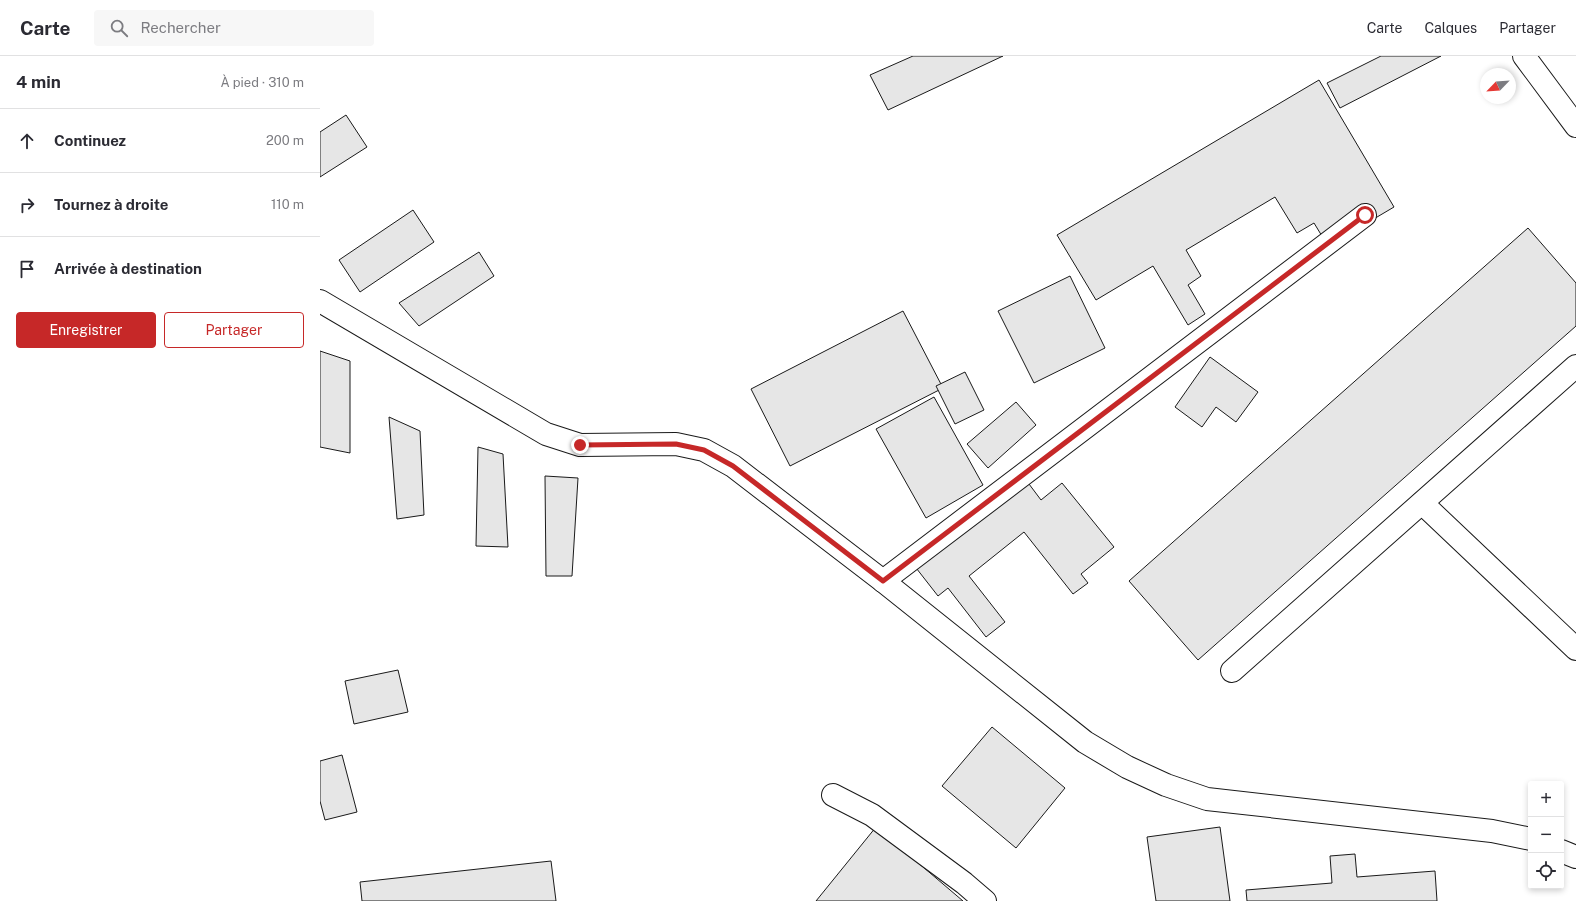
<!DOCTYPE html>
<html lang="fr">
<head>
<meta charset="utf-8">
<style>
  body { margin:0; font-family:"Public Sans",sans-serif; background:#f7f7f7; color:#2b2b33 }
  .controls { position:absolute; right:12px; bottom:12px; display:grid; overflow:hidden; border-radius:4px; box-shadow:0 2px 6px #0003 }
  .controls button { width:36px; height:36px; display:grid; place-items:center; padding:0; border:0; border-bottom:1px solid #e1e1e2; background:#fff; color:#2b2b33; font:20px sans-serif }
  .compass { position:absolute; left:1160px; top:12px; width:36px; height:36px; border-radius:50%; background:#fff; box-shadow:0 2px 6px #0003; rotate:245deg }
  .stop { position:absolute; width:12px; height:12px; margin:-9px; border:3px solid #c62828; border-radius:50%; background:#fff }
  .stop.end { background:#c62828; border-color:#fff; box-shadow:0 1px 4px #0008 }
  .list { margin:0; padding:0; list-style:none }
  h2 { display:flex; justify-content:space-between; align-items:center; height:52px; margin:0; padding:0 16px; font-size:17px }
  h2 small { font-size:13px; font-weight:400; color:#7c7c81 }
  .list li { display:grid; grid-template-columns:26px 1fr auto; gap:12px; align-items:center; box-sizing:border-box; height:64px; padding:0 16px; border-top:1px solid #e1e1e2 }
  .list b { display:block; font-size:15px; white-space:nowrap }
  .list em { font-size:13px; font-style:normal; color:#7c7c81 }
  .actions { display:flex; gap:8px; padding:12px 16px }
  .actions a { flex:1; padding:9px 0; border:1px solid #c62828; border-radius:4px; text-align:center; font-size:14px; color:#c62828 }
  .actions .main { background:#c62828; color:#fff }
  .icon { flex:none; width:22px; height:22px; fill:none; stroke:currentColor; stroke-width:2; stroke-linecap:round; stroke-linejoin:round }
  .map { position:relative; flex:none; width:1256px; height:845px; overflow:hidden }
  header { display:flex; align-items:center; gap:24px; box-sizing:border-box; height:56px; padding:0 20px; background:#fff; border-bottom:1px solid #e1e1e2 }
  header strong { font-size:19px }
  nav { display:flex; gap:22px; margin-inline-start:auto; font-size:14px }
  .search { width:280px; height:36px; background:#f7f7f7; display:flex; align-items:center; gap:10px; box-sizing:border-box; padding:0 14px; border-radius:4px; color:#7c7c81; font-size:15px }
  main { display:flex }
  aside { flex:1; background:#fff }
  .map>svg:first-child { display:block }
  .building { fill:#e6e6e6; stroke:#1a1a1a }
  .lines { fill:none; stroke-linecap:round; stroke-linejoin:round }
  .minor-casing { stroke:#1a1a1a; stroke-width:24 }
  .minor { stroke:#fff; stroke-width:22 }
  .route { stroke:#c62828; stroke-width:5 }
</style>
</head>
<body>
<header>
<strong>Carte</strong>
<div class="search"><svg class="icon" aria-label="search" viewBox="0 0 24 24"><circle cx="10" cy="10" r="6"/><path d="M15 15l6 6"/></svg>Rechercher</div>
<nav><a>Carte</a><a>Calques</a><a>Partager</a></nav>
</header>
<main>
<aside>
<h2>4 min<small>À pied · 310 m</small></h2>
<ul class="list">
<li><svg class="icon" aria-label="ahead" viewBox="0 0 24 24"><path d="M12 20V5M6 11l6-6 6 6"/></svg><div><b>Continuez</b></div><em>200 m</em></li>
<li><svg class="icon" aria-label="right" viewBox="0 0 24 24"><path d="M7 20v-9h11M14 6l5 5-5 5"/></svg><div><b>Tournez à droite</b></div><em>110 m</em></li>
<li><svg class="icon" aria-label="arrive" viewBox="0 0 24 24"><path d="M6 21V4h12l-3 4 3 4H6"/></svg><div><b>Arrivée à destination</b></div></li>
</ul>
<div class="actions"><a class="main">Enregistrer</a><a>Partager</a></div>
</aside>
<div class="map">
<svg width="1256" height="845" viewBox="0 0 1256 845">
  <rect width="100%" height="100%" fill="#fff"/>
  <g class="building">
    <path d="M 593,0 L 683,0 L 568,54 L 550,19 Z"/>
    <path d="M 1061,0 L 1121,0 L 1020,52 L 1007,27 Z"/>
    <path d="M 999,24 L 1074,151 L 1008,190 L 994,167 L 977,177 L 955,141 L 866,194 L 881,220 L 868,229 L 885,258 L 868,269 L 833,210 L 776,244 L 737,179 Z"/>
    <path d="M 26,59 L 47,91 L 0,121 L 0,76 Z"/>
    <path d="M 93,154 L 114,186 L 40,236 L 19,204 Z"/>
    <path d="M 1208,172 L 1256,227 L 1256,270 L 878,604 L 809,525 Z"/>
    <path d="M 159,196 L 174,220 L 99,270 L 79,247 Z"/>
    <path d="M 750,220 L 785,292 L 714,327 L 678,255 Z"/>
    <path d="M 583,255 L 623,332 L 470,410 L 431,333 Z"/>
    <path d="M 0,295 L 30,305 L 30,397 L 0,391 Z"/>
    <path d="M 890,301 L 938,336 L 916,366 L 896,351 L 882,371 L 855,351 Z"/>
    <path d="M 645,316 L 664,354 L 635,368 L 616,330 Z"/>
    <path d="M 614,341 L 663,429 L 606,462 L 556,373 Z"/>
    <path d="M 696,346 L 716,369 L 668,412 L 647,388 Z"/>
    <path d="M 69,361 L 100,375 L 104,459 L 77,463 Z"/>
    <path d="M 158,391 L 183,398 L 188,491 L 156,490 Z"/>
    <path d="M 225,420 L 258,422 L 252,520 L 226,520 Z"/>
    <path d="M 703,420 L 721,444 L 742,427 L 794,491 L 761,518 L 768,527 L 753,538 L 704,476 L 649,520 L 685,566 L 666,581 L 628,532 L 618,540 L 593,508 Z"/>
    <path d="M 78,614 L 88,656 L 34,668 L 25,625 Z"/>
    <path d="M 672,671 L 745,732 L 696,792 L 622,730 Z"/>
    <path d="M 22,699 L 37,756 L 5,764 L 0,745 L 0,705 Z"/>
    <path d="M 556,771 L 643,845 L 496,845 Z"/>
    <path d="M 900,771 L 910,845 L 836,845 L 827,781 Z"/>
    <path d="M 1035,798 L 1037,821 L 1115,815 L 1117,845 L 927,845 L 926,834 L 1012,827 L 1010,800 Z"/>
    <path d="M 231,805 L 236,845 L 42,845 L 40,826 Z"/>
  </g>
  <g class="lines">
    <defs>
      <g id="minor">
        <path d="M 1204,0 L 1256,70"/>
        <path d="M 0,245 L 226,378 L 260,389 L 356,388 L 384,394 L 413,410 L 563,525 L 765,686 L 807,711 L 846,729 L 887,743 L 1172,775 L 1211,783"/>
        <path d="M 1102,447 L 1256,593"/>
        <path d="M 563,525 L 1045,159"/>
        <path d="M 912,615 L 1256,310"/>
        <path d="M 513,739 L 552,759 L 644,827 L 665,845"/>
        <path d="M 1241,795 L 1256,801"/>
      </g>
    </defs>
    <use href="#minor" class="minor-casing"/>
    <use href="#minor" class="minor"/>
  </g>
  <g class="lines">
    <path class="route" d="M 260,389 L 356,388 L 384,394 L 413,410 L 563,525 L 1045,159"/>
  </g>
</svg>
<div class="controls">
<button>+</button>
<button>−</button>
<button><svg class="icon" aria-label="locate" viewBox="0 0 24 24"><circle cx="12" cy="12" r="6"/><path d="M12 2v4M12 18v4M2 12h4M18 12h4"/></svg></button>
</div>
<svg class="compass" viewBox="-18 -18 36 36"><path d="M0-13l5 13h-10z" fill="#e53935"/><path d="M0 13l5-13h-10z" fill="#7c7c81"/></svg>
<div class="stop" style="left:1045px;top:159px"></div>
<div class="stop end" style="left:260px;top:389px"></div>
</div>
</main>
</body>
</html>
